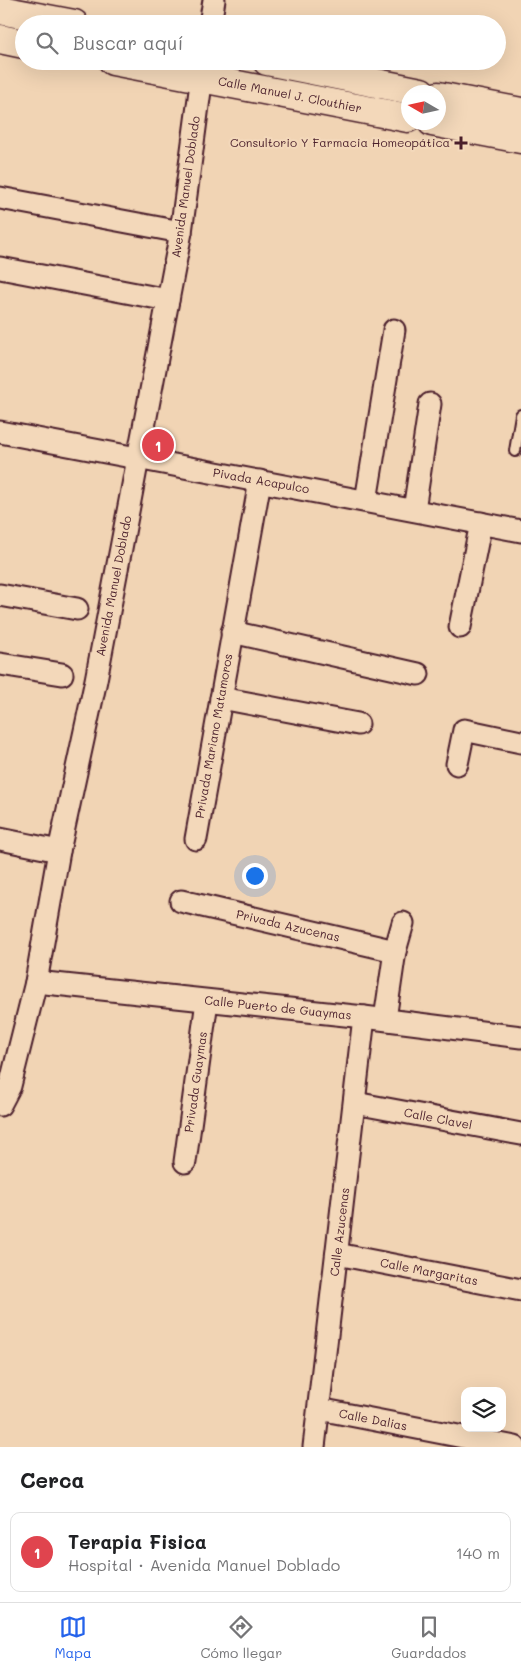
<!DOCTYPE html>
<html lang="es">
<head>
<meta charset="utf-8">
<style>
  body { margin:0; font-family:Mali,sans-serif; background:#f2f2f2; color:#202124 }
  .controls { position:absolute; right:15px; bottom:15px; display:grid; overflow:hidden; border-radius:10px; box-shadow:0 5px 20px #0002 }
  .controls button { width:45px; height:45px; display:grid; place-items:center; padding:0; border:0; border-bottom:1px solid #e0e0e0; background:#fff; color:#202124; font:25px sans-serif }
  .compass { position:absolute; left:401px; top:85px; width:45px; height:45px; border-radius:50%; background:#fff; box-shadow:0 5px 20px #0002; rotate:279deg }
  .you { position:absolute; left:254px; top:875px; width:18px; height:18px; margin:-12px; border:4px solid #fff; border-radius:50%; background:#1a73e8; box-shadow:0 0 0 8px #1a73e833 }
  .badge { display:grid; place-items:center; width:32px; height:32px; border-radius:50%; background:#2563eb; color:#fff; font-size:16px; font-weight:700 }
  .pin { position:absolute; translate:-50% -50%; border:2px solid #fff; box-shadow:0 1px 5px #0006 }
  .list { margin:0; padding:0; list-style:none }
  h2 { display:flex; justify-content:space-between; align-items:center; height:65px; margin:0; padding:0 20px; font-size:21px }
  h2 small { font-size:16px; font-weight:400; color:#757577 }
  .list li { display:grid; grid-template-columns:32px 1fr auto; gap:15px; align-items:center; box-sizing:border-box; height:80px; margin:0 10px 10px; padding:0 10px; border:1px solid #e0e0e0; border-radius:10px }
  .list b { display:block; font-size:19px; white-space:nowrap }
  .list p { margin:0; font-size:16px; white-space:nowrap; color:#757577 }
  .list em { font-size:16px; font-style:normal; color:#757577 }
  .icon { flex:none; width:28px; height:28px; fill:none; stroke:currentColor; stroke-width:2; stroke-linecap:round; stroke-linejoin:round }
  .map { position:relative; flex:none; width:521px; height:1447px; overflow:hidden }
  .search { position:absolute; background:#fff; box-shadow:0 5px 20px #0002; left:15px; right:15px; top:15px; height:55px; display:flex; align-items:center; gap:12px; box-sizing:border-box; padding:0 18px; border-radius:28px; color:#757577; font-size:19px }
  .sheet { height:155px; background:#fff }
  nav { display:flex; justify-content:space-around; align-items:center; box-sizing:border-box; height:70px; border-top:1px solid #e0e0e0; background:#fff; font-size:14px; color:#757577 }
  nav a { display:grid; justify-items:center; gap:2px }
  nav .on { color:#2563eb }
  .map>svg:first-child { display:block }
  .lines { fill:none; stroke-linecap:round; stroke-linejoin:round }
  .lane-casing { stroke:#4a1f2b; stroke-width:14 }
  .street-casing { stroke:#4a1f2b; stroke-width:25 }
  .secondary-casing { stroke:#4a1f2b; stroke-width:31 }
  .lane { stroke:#f3d8ba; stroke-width:10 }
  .street { stroke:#f3d8ba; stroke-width:21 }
  .secondary { stroke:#f3d8ba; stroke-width:28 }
  .poi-dot { fill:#4a1f2b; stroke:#f3d8ba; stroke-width:2 }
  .labels { text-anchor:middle; stroke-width:4.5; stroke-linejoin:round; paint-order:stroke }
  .street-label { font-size:12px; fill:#4a1f2b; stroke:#f3d8ba }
  .poi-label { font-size:12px; fill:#4a1f2b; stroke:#f3d8ba; text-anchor:end }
</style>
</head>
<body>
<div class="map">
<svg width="521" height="1447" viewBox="0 0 521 1447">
  <rect width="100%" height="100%" fill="#f1d4b4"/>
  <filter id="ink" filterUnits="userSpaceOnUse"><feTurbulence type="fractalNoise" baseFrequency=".02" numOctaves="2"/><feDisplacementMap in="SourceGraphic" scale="10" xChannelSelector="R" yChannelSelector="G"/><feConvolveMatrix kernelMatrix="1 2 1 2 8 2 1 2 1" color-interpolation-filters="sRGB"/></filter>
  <g filter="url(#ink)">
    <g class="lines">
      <defs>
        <path id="lane" d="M 515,451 L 521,415"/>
        <g id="street">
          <path d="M 210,24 L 214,0"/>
          <path d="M 0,198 L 181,232"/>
          <path d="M 0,268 L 168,300"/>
          <path d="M 0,432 L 521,531"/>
          <path d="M 366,501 L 394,330"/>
          <path d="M 414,510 L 430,404"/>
          <path d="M 0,595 L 77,609"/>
          <path d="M 460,627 L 481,523"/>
          <path d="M 232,632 L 418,674"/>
          <path d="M 0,664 L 62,674"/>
          <path d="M 221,698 L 358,724"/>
          <path d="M 457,764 L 464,730 L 521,742"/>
          <path d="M 0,839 L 59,851"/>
          <path d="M 196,839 L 260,481"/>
          <path d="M 181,901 L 395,951"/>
          <path d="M 36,982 L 364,1017 L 521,1037"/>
          <path d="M 385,1019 L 395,951 L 403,923"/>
          <path d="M 355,1103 L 521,1134"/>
          <path d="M 0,1105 L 10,1086 L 36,982 L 59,851 L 96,680 L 181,232 L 204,61"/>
          <path d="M 185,1162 L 207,1001"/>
          <path d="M 337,1254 L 521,1290"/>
          <path d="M 319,1409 L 515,1447"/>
          <path d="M 314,1447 L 364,1017"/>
        </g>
        <g id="secondary">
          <path d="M 0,10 L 74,24"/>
          <path d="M 0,39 L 24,44"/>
          <path d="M 113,61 L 408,118"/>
          <path d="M 267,61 L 421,92"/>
          <path d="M 438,96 L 521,112"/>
          <path d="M 432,122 L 521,139"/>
        </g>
      </defs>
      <use href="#lane" class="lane-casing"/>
      <use href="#street" class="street-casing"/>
      <use href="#secondary" class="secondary-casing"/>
      <use href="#lane" class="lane"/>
      <use href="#street" class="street"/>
      <use href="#secondary" class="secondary"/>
    </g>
  </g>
  <path class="poi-dot" d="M458.5 135.5h5v5h5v5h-5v5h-5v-5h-5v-5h5z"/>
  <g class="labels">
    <g class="street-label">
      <text transform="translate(290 95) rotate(11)" y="4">Calle Manuel J. Clouthier</text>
      <text transform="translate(186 187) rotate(-82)" y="4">Avenida Manuel Doblado</text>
      <text transform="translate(261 481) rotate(10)" y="4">Pivada Acapulco</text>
      <text transform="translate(114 586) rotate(-79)" y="4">Avenida Manuel Doblado</text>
      <text transform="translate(214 736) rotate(-80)" y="4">Privada Mariano Matamoros</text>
      <text transform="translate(288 926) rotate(13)" y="4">Privada Azucenas</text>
      <text transform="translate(278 1008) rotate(6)" y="4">Calle Puerto de Guaymas</text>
      <text transform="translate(196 1082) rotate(-82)" y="4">Privada Guaymas</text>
      <text transform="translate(438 1119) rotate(11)" y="4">Calle Clavel</text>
      <text transform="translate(340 1232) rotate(-83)" y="4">Calle Azucenas</text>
      <text transform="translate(429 1272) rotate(11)" y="4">Calle Margaritas</text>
      <text transform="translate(373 1420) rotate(11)" y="4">Calle Dalias</text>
    </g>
    <g class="poi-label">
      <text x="450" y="147">Consultorio Y Farmacia Homeopática</text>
    </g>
  </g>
</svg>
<div class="controls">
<button><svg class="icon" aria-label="layers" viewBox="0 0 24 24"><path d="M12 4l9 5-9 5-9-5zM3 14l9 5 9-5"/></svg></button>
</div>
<svg class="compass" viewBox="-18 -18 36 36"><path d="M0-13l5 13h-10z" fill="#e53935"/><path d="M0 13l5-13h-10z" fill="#757577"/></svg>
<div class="you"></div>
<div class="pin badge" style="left:158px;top:445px;background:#e0444e">1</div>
<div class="search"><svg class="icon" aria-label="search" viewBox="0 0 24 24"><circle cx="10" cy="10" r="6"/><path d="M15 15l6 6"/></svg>Buscar aquí</div>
</div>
<section class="sheet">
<h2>Cerca<small></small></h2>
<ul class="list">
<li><span class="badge" style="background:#e0444e">1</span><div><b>Terapia Fisica</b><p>Hospital · Avenida Manuel Doblado</p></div><em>140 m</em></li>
</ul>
</section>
<nav>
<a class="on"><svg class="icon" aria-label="map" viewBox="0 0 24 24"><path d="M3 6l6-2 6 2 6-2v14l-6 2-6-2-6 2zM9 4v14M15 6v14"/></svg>Mapa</a>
<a><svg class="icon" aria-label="directions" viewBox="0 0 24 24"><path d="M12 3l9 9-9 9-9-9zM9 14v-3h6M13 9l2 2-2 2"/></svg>Cómo llegar</a>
<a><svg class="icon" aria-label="saved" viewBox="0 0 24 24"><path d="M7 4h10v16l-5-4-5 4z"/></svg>Guardados</a>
</nav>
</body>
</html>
